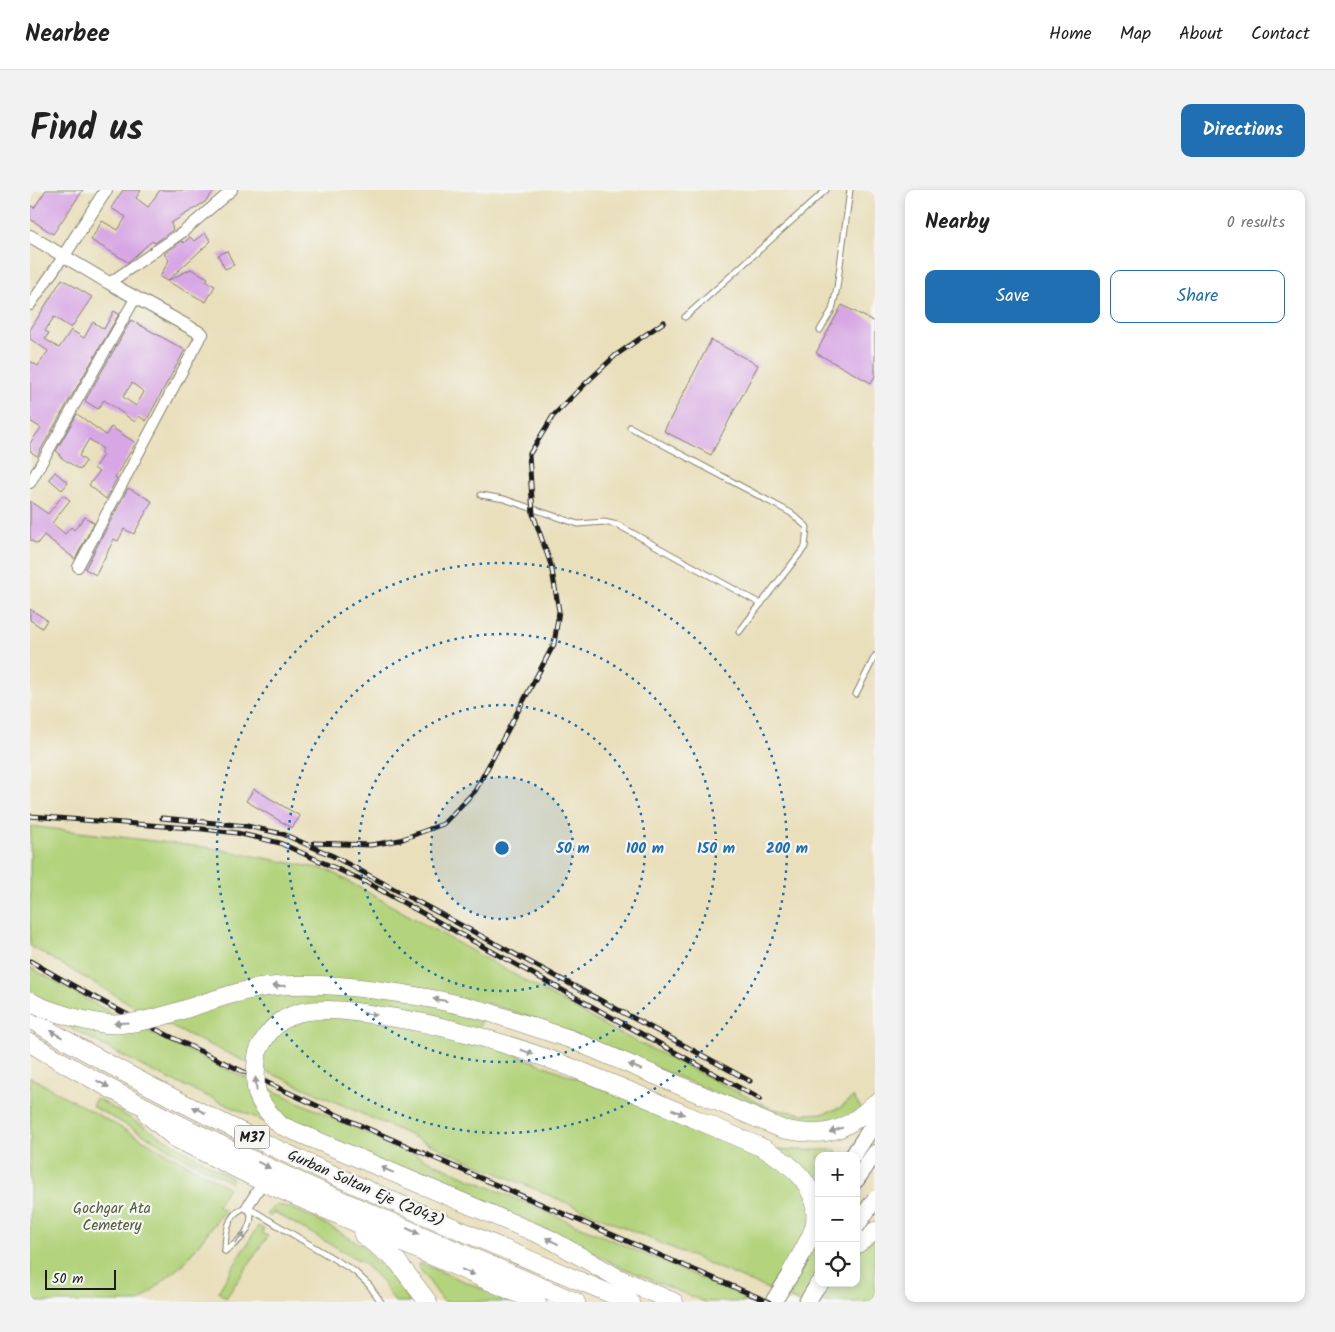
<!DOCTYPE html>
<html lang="en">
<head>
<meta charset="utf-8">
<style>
  body { margin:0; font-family:Kalam,sans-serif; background:#f2f2f2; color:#222 }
  .controls { position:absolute; right:15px; bottom:15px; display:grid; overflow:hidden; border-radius:10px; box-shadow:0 2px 8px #0003 }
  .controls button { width:45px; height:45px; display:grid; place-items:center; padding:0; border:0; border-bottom:1px solid #e0e0e0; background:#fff; color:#222; font:25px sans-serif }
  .scale { position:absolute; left:15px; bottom:12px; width:71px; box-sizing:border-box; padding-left:5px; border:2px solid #1c1c1c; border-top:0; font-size:14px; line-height:18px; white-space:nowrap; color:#1c1c1c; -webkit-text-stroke:4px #f6f6f2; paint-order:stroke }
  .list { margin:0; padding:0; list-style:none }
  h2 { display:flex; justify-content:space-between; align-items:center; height:65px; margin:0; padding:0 20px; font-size:21px }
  h2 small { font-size:16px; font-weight:400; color:#767676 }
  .actions { display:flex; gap:10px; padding:15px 20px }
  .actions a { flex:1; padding:11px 0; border:1px solid #1f6fb2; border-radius:10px; text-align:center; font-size:18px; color:#1f6fb2 }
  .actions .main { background:#1f6fb2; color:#fff }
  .icon { flex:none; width:28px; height:28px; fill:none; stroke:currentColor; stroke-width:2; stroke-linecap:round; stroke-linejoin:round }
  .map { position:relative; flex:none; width:845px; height:1112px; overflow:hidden; border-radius:10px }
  header { display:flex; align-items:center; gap:30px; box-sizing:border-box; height:70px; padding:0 25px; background:#fff; border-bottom:1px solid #e0e0e0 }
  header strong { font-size:24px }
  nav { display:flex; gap:28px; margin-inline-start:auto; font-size:18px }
  .intro { display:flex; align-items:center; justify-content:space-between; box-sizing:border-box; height:120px; padding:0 30px }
  h1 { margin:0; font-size:35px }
  .button { padding:12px 22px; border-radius:10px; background:#1f6fb2; color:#fff; font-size:18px; font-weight:700 }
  main { display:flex; gap:30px; padding:0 30px }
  aside { flex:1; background:#fff; border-radius:10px; box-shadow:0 2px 8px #0003 }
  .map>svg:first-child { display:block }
  .green { fill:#b3d37b; stroke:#68784c }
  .building { fill:#d7a6e4; fill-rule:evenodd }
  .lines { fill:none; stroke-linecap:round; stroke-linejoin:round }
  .service-casing { stroke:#827e6c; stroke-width:7 }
  .minor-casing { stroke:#827e6c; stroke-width:12 }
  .tertiary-casing { stroke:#827e6c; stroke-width:14 }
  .primary-casing { stroke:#827e6c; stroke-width:18 }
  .trunk-casing { stroke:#827e6c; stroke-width:19 }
  .service { stroke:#fff; stroke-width:5 }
  .minor { stroke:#fff; stroke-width:10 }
  .tertiary { stroke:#fff; stroke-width:12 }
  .primary { stroke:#fff; stroke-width:16 }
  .trunk { stroke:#fff; stroke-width:18 }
  .rail-casing { stroke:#1c1c1c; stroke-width:5 }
  .rail { stroke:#f6f6f2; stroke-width:3; stroke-dasharray:9; stroke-linecap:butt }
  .primary-bridge-casing { stroke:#827e6c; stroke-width:18; stroke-linecap:butt }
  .trunk-bridge-casing { stroke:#827e6c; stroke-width:19; stroke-linecap:butt }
  .primary-bridge { stroke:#fff; stroke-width:16 }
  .trunk-bridge { stroke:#fff; stroke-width:18 }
  .oneway { fill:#999 }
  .ring { fill:none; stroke:#1f6fb2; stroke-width:2.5; stroke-dasharray:2.5 5 }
  .labels { text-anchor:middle; stroke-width:4.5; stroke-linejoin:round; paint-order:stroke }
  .shield { fill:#f6f6f2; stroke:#5d5d5c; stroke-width:1 }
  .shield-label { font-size:14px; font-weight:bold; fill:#1c1c1c }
  .street-label { font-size:15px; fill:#1c1c1c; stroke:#f6f6f2 }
  .park-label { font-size:15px; fill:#515c3d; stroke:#f6f6f2 }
  .centre { fill:#1f6fb2; stroke:#f6f6f2; stroke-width:2.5 }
  .ring-label { font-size:15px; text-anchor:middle; font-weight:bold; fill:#1f6fb2; stroke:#f6f6f2; stroke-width:4.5; stroke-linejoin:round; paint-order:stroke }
</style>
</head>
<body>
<header>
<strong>Nearbee</strong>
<nav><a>Home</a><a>Map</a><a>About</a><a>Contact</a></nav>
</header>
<div class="intro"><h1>Find us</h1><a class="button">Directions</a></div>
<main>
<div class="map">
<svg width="845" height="1112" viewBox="0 0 845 1112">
  <rect width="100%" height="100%" fill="#f6f6f2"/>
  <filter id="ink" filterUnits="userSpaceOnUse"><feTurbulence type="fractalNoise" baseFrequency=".02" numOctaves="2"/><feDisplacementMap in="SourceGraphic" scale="10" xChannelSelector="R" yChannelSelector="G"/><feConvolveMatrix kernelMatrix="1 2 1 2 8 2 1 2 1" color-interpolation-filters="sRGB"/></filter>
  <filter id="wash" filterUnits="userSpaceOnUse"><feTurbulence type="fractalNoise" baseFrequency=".0096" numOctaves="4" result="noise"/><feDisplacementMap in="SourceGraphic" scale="20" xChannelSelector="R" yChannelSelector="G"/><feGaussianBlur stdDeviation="1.12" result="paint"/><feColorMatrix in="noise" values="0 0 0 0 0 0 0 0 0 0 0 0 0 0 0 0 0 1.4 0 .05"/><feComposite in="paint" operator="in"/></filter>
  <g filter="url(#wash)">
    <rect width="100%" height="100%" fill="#e9dfbb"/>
    <g class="green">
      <path d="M 0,636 L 181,658 L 298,680 L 581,839 L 742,919 L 775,924 L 794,923 L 810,918 L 823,907 L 832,920 L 809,933 L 766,936 L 515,832 L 456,813 L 446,849 L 730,960 L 806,960 L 809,966 L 789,966 L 789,1093 L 826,1093 L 826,1038 L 845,1041 L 845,1112 L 768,1112 L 395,952 L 236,881 L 135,834 L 0,756 Z"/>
      <path d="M 0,777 C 88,830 180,872 273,914 C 423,983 575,1047 727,1112 L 674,1112 L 584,1074 L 544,1052 L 382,982 L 376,995 L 121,881 L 0,816 Z"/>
      <path d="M 0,887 L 198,997 L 187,1016 L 195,1020 L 155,1072 L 109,1112 L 0,1112 Z"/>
      <path d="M 66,908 L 203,989 L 201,993 L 62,916 Z"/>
      <path d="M 245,1015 C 265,1014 322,1049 340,1061 L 338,1064 L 357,1080 L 380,1112 L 365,1112 L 350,1089 L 332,1072 L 244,1022 L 240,1027 L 236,1024 Z"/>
      <path d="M 228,1036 L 234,1039 L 232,1043 L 238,1046 L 196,1108 L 188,1102 Z"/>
      <path d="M 389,1073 L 393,1074 L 483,1112 L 414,1112 L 388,1076 Z"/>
    </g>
    <g id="blocks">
      <g class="building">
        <path d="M 16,0 L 53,0 L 23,44 L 0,29 L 0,15 L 4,18 Z"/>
        <path d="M 93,0 L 111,0 L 106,8 L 118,17 L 130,0 L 185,0 L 175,12 L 141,33 L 143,40 L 125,53 L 122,51 L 98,72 L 61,50 L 72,31 L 88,40 L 96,27 L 81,18 Z"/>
        <path d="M 175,43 L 181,51 L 137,91 L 130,87 L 139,70 L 134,64 L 152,51 L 154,53 L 160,47 L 164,51 Z"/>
        <path d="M 197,61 L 204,75 L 195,79 L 188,65 Z"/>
        <path d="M 161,79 L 178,88 L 176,91 L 185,96 L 176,112 L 137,91 Z"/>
        <path d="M 32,89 L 62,107 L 41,138 L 24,127 L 15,141 L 19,143 L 15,149 L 29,158 L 41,140 L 54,148 L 63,132 L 74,139 L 84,121 L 89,124 L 7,266 L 0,261 L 0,253 L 11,238 L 0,231 L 0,171 L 8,176 L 18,161 L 0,149 L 0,140 Z"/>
        <path d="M 812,115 L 845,132 L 845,186 L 841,193 L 786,163 Z"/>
        <path d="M 101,130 L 155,160 L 116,231 L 109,226 L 105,232 L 74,210 L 68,219 L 55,211 ZM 102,193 L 114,202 L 106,216 L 93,207 Z"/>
        <path d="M 681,150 L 728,175 L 681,265 L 634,241 Z"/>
        <path d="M 47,224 L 76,245 L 81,237 L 106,253 L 85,287 L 87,288 L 76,309 L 59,295 L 69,282 L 64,278 L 73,265 L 70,263 L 73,259 L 59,249 L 49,266 L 56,271 L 50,280 L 29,266 L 30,264 L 26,261 Z"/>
        <path d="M 25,282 L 38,293 L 32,300 L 19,289 Z"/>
        <path d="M 98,298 L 122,311 L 104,344 L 94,339 L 88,351 L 84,349 L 66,385 L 55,379 Z"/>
        <path d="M 33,305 L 40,310 L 22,333 L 35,344 L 41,337 L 44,340 L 55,327 L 64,333 L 45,369 L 14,345 L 7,354 L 0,350 L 0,311 L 18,324 Z"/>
        <path d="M 0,419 L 17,430 L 12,438 L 0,430 Z"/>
        <path d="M 224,599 L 270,626 L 262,638 L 216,611 Z"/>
      </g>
    </g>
  </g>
  <g filter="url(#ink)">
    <use href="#blocks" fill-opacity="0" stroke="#827e6c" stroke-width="1"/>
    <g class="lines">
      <defs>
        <g id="service">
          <path d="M 655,127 L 796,0"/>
          <path d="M 790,140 L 802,120 L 807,98 L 820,0"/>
          <path d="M 600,237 L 761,323 L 777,337 L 775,357 L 709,442"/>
          <path d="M 451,305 L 474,309 L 548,334 L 574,332 L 588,335 L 731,414"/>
          <path d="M 826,504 L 845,466"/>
          <path d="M 195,1061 C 195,1043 198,1021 217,1017 L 324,1081 L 339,1095 L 351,1112"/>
          <path d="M 195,1061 C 208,1052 221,1042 221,1025 L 218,1018"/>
        </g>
        <g id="minor">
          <path d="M 79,93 L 153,42 L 202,0"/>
          <path d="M 0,115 L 33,67"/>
          <path d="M 0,293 L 106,107"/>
          <path d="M 48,377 L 172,144"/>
          <path d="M 217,1017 L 233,992"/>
        </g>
        <g id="tertiary">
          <path d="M 0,46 L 79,93 L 172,144"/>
          <path d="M 33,67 L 76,0"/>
        </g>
        <g id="primary">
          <path d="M 823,966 L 845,932"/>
          <path d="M 826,990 L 845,963"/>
          <path d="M 743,1112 L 770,1070"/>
          <path d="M 777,1112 L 789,1093"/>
        </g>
        <g id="trunk">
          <path d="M 458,822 L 540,849 L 752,939 C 794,948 814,943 845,913"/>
          <path d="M 0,829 C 190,943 396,1026 600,1112"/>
          <path d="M 0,853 C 171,956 363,1032 546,1112"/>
          <path d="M 118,925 L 145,948 L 233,992 L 507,1112"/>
          <path d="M 250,935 L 520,1049 L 588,1088 L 644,1112"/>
          <path d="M 333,1045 L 367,1071 L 398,1112"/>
          <path d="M 826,1055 L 845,1041"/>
          <path d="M 788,1095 L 790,1093"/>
        </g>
      </defs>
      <use href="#service" class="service-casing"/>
      <use href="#minor" class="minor-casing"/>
      <use href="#tertiary" class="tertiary-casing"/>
      <use href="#primary" class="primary-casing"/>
      <use href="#trunk" class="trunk-casing"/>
      <use href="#service" class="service"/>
      <use href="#minor" class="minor"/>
      <use href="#tertiary" class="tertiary"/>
      <use href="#primary" class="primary"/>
      <use href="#trunk" class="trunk"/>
      <defs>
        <g id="rail">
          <path d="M 0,626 L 173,639 L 207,643 L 250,653 L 336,692 L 730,909"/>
          <path d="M 132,628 L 217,636 L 253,644 L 303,666 L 720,891"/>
          <path d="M 284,653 L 341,655 L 370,650 L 413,634 L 445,601 L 524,454 L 529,421 L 521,375 L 503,324 L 499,265 L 523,226 L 556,193 L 586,165 L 634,132"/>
          <path d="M 0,771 C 98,829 200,876 303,923 C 447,988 593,1049 739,1112"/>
        </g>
      </defs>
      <use href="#rail" class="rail-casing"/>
      <use href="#rail" class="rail"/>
      <defs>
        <path id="primary-bridge" d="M 826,1037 L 845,1009"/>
        <g id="trunk-bridge">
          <path d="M 0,811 C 12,819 28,823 42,827 C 57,831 76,836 91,834 C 141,830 187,803 237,797 C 299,789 397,805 458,822"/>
          <path d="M 250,935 C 225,909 223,902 227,867 C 227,861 231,856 234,850 C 242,836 257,825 272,822 C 298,817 327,822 352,826 C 486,844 609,906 733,958 C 762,974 789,995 785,1032 C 784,1045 768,1069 762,1081"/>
        </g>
      </defs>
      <use href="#primary-bridge" class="primary-bridge-casing"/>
      <use href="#trunk-bridge" class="trunk-bridge-casing"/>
      <use href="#primary-bridge" class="primary-bridge"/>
      <use href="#trunk-bridge" class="trunk-bridge"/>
    </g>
    <defs><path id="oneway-solid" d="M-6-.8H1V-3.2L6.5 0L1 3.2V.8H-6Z" transform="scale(1.25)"/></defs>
    <g class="oneway">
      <use href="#oneway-solid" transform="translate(249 796) rotate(178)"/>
      <use href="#oneway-solid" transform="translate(410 810) rotate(-171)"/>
      <use href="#oneway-solid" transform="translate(340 824) rotate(7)"/>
      <use href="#oneway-solid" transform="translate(91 833) rotate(177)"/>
      <use href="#oneway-solid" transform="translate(26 844) rotate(-151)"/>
      <use href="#oneway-solid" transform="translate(497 862) rotate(20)"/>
      <use href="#oneway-solid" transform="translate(605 877) rotate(-157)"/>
      <use href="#oneway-solid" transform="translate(73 894) rotate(29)"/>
      <use href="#oneway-solid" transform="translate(226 894) rotate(-95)"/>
      <use href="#oneway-solid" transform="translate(169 920) rotate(-153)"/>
      <use href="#oneway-solid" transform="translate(648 922) rotate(22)"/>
      <use href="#oneway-solid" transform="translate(806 940) rotate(159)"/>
      <use href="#oneway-solid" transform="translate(234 975) rotate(27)"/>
      <use href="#oneway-solid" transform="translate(357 980) rotate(-157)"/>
      <use href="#oneway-solid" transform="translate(383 1041) rotate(24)"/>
      <use href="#oneway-solid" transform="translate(210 1048) rotate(-46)"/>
      <use href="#oneway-solid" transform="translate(522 1051) rotate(-153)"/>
      <use href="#oneway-solid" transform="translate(438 1082) rotate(23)"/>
    </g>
  </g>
  <circle cx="472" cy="658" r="71" fill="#1f6fb2" fill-opacity=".12"/>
  <g class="ring">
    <circle cx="472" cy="658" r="71"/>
    <circle cx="472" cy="658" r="143"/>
    <circle cx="472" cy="658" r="214"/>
    <circle cx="472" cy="658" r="285"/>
  </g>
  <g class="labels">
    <rect class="shield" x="204.5" y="935.5" width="35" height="23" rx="4"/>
    <g class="shield-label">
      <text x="222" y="952">M37</text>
    </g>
    <g class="street-label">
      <text transform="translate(336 998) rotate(24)" y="5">Gurban Soltan Eje (2043)</text>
    </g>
    <g class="park-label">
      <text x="82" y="1023">Gochgar Ata<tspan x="82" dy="17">Cemetery</tspan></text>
    </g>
  </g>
  <circle cx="472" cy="658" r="8" class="centre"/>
  <g class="ring-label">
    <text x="543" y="663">50 m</text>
    <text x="615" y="663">100 m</text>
    <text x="686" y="663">150 m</text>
    <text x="757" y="663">200 m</text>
  </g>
</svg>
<div class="controls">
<button>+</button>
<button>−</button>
<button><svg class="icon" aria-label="locate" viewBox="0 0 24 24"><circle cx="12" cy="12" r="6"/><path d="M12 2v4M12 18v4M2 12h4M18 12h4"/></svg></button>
</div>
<div class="scale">50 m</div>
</div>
<aside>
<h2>Nearby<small>0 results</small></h2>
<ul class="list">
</ul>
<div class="actions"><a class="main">Save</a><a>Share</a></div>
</aside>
</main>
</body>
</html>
